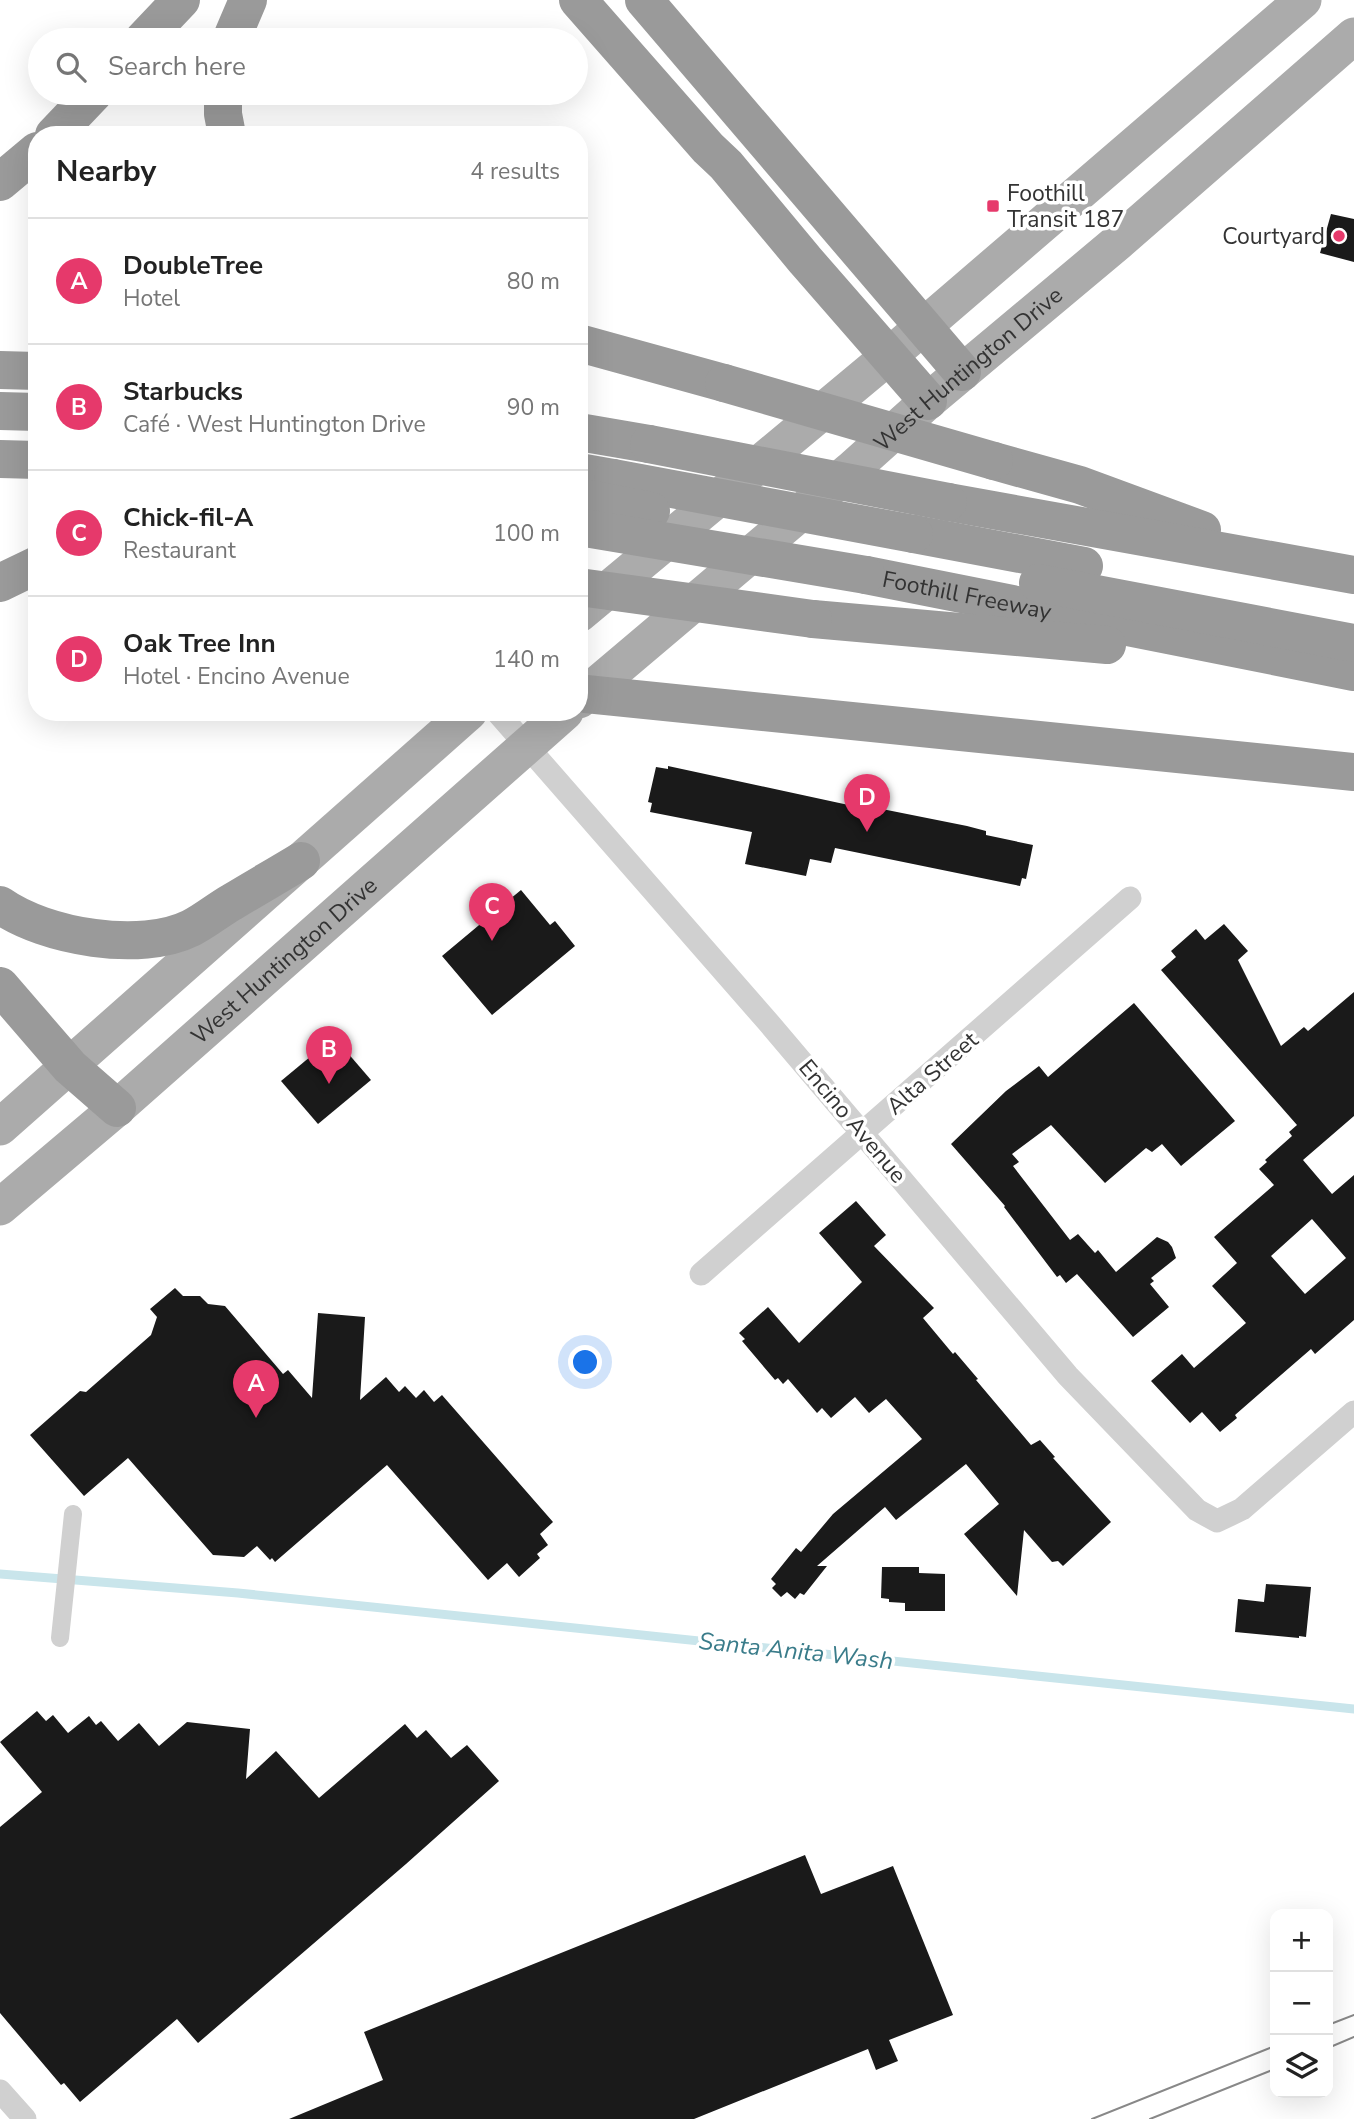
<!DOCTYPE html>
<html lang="en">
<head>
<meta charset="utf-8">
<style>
  body { margin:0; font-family:"Nunito Sans",sans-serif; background:#f2f2f2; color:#222 }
  .controls { position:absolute; right:21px; bottom:21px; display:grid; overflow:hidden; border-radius:14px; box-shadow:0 7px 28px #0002 }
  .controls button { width:63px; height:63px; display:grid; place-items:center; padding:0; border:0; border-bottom:2px solid #e0e0e0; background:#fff; color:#222; font:35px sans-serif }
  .you { position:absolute; left:586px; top:1363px; width:24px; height:24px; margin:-18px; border:5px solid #fff; border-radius:50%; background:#1a73e8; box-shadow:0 0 0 10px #1a73e833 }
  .badge { display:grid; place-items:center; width:46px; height:46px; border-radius:50%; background:#e6396b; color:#fff; font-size:23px; font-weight:700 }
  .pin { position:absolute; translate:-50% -58px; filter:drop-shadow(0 2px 4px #0008) }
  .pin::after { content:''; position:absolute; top:37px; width:24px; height:21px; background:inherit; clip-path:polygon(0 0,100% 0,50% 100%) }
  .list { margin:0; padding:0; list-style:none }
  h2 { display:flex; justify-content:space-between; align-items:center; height:91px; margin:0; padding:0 28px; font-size:30px }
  h2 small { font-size:23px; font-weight:400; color:#767676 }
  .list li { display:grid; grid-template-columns:46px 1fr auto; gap:21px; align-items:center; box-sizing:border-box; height:126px; padding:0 28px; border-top:2px solid #e0e0e0 }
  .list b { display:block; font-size:26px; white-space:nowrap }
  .list p { margin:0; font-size:23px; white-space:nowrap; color:#767676 }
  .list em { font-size:23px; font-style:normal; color:#767676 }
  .icon { flex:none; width:38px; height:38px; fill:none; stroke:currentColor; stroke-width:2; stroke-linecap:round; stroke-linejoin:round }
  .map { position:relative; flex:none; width:1354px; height:2119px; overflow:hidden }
  .search { position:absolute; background:#fff; box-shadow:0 7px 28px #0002; left:28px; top:28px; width:560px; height:77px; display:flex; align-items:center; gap:18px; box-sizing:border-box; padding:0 24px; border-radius:38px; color:#767676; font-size:26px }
  .panel { position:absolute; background:#fff; box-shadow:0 7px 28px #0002; left:28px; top:126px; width:560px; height:595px; border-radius:28px }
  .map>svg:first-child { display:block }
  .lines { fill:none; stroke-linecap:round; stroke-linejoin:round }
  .stream { stroke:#c9e5eb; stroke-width:9 }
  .building { fill:#1a1a1a; fill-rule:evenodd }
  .pedestrian { stroke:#d0d0d0; stroke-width:18 }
  .minor { stroke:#d0d0d0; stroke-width:23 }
  .primary { stroke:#ababab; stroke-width:37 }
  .motorway { stroke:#9a9a9a; stroke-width:38 }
  .tram { stroke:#888; stroke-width:2 }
  .motorway-bridge { stroke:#9a9a9a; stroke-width:38 }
  .poi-dot { fill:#e6396b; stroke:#fff; stroke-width:2.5 }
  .labels { text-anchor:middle; stroke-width:7; stroke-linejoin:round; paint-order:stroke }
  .poi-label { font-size:23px; fill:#333; stroke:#fff; text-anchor:start }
  .street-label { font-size:23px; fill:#333; stroke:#fff }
  .water-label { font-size:24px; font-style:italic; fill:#3a7c8a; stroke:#fff }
</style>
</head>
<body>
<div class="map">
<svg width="1354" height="2119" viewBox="0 0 1354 2119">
  <rect width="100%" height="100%" fill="#fff"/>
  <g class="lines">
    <path class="stream" d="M 0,1574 L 238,1593 L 1354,1709"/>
  </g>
  <g class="building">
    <path d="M 1331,214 L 1354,219 L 1354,262 L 1320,253 Z"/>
    <path d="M 668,766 L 867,809 L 867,806 L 967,826 L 986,831 L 986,835 L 1033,845 L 1026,879 L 1022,878 L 1020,886 L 835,848 L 831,863 L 810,859 L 806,876 L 745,864 L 752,832 L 650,812 L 652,803 L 648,802 L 656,767 L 668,769 Z"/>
    <path d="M 521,890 L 550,925 L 555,921 L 575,946 L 492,1015 L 442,956 Z"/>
    <path d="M 1224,924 L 1248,951 L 1238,960 L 1281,1046 L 1304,1027 L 1308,1031 L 1354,992 L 1354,1116 L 1303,1160 L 1332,1194 L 1354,1175 L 1354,1320 L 1315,1354 L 1311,1349 L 1235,1415 L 1237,1418 L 1220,1432 L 1202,1412 L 1190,1423 L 1151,1381 L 1182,1354 L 1194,1368 L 1246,1323 L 1212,1286 L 1237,1263 L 1214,1237 L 1274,1185 L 1259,1169 L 1267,1162 L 1265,1160 L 1292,1136 L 1289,1132 L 1297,1125 L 1161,970 L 1176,957 L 1171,951 L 1196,929 L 1205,940 ZM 1312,1219 L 1346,1258 L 1305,1294 L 1271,1256 Z"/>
    <path d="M 1134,1003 L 1235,1121 L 1181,1166 L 1162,1144 L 1152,1152 L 1146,1148 L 1105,1183 L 1051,1125 L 1012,1154 L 1019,1162 L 1013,1166 L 1070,1240 L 1078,1234 L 1095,1253 L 1098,1250 L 1116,1272 L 1157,1237 L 1168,1242 L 1172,1247 L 1176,1258 L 1151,1278 L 1154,1281 L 1150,1284 L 1169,1307 L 1133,1337 L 1077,1274 L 1066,1283 L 1060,1275 L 1057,1277 L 1004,1207 L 1005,1206 L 951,1144 L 1006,1091 L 1039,1066 L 1048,1077 Z"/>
    <path d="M 334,1037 L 371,1080 L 318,1124 L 281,1081 Z"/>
    <path d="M 856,1201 L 886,1235 L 874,1246 L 934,1308 L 923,1318 L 953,1354 L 955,1352 L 978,1379 L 976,1380 L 1031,1445 L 1040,1440 L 1055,1457 L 1053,1458 L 1111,1522 L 1063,1566 L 1058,1561 L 1052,1562 L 1024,1530 L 1017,1596 L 964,1534 L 999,1504 L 966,1464 L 896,1520 L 885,1507 L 817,1566 L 827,1566 L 804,1595 L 800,1593 L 795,1599 L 787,1592 L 781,1597 L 772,1588 L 776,1584 L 771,1579 L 796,1548 L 801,1552 L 833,1514 L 922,1439 L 886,1399 L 869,1413 L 855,1397 L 831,1418 L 822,1408 L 817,1413 L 788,1379 L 783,1384 L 778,1378 L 775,1380 L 742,1341 L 745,1339 L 739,1333 L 768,1307 L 799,1343 L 862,1282 L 819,1233 Z"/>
    <path d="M 175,1288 L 183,1296 L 200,1296 L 208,1304 L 225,1306 L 283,1374 L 288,1370 L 312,1398 L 318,1313 L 365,1317 L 360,1400 L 386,1377 L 399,1392 L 405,1386 L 416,1398 L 424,1390 L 434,1402 L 442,1395 L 553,1522 L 540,1534 L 548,1545 L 537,1554 L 540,1558 L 519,1577 L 507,1563 L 488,1580 L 387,1465 L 275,1562 L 272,1558 L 270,1560 L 257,1546 L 244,1557 L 213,1555 L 128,1458 L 84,1496 L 30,1435 L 80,1391 L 86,1392 L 151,1335 L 157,1317 L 150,1309 Z"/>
    <path d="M 882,1567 L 919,1567 L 919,1573 L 945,1574 L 945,1611 L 905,1611 L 905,1603 L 889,1602 L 889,1599 L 881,1598 Z"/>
    <path d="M 1266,1584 L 1311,1587 L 1306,1637 L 1299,1636 L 1299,1638 L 1235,1632 L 1238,1599 L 1264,1602 Z"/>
    <path d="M 37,1711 L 46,1721 L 53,1715 L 68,1733 L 89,1716 L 96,1725 L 101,1721 L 118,1741 L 139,1723 L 159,1746 L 187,1722 L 250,1729 L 246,1779 L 276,1751 L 319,1798 L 405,1724 L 417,1738 L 426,1730 L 451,1758 L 467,1745 L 499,1781 L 406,1864 L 198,2043 L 177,2019 L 80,2102 L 64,2083 L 61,2085 L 0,2013 L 0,1827 L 42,1792 L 0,1742 Z"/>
    <path d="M 805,1855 L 821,1894 L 893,1866 L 953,2015 L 889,2040 L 898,2061 L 876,2070 L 868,2049 L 694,2119 L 289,2119 L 383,2080 L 364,2032 Z"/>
  </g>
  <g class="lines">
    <path class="pedestrian" d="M 60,1638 L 73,1514"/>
    <g class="minor">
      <path d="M 497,712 L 768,1022 L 1068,1376 L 1197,1510 L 1217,1521 L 1242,1509 L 1354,1412"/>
      <path d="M 701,1274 L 1130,898"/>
      <path d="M 0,2091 L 25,2119"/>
    </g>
    <g class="primary">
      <path d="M 579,614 L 889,356 L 1303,0"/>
      <path id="s1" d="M 579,700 L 851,470 L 928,401 L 1118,242 L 1354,36"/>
      <path d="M 0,1127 L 469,712"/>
      <path id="s2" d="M 0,1207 L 117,1108 L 565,712"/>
    </g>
    <g class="motorway">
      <path d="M 578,0 L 708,148 L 726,165 L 805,260 L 928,401"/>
      <path d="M 644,0 L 962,372"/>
      <path d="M 143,40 L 181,0"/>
      <path d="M 231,40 L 248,0"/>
      <path d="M 223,93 L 223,114 L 227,135"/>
      <path d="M 54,135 L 94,93"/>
      <path d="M 0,182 L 37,151"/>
      <path d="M 579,343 L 724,383"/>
      <path d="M 0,370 L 37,371"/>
      <path d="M 0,411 L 37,412"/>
      <path d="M 579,432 L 649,444"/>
      <path d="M 0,459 L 37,460"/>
      <path d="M 994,461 L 1080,485 L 1202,530"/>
      <path d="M 579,472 L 613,478"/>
      <path d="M 948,502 L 1354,575"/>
      <path d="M 914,534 L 1084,566"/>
      <path id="s3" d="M 866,575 L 1354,672"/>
      <path d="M 0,583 L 37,565"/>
      <path d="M 1038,583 L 1354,643"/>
      <path d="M 813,619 L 1107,645"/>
      <path d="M 586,694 L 1354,772"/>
      <path d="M 0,905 C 45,937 141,953 191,928 C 205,921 218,910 232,902 C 255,888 278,875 301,861"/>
      <path d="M 0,986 L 70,1067 L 117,1108"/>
    </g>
    <g class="tram">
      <path d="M 1328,2025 L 1354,2015"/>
      <path d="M 1328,2048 L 1354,2037"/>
      <path d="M 1092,2119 L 1275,2046"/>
      <path d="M 1150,2119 L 1275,2069"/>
    </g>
    <g class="motorway-bridge">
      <path d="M 724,383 L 994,461"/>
      <path d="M 649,444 L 948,502"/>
      <path d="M 613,478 L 914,534"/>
      <path d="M 588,499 L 651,511"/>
      <path d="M 579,527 L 866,575"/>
      <path d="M 579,587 L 813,619"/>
    </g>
  </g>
  <g class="poi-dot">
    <rect x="986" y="199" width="14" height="14" rx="3.5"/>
    <circle cx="1339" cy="236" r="7"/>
  </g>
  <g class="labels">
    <g class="poi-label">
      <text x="1007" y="201">Foothill<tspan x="1007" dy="26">Transit 187</tspan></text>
      <text x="1325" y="244" text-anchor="end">Courtyard</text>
    </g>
    <g class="street-label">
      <text dy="8" stroke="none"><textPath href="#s1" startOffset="511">West Huntington Drive</textPath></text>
      <text dy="8" stroke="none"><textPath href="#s3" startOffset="103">Foothill Freeway</textPath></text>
      <text dy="8" stroke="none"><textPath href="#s2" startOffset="376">West Huntington Drive</textPath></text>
      <text transform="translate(932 1073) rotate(-41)" y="8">Alta Street</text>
      <text transform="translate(853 1121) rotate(50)" y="8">Encino Avenue</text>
    </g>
    <g class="water-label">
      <text transform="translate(796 1651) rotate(6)" y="8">Santa Anita Wash</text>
    </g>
  </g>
</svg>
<div class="controls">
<button>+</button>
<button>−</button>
<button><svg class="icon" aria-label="layers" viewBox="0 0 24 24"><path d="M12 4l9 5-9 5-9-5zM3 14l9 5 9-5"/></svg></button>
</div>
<div class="you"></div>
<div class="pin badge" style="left:256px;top:1418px">A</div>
<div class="pin badge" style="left:329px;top:1084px">B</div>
<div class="pin badge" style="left:492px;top:941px">C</div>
<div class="pin badge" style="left:867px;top:832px">D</div>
<div class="search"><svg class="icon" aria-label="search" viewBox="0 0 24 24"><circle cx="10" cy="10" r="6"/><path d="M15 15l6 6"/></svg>Search here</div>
<section class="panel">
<h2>Nearby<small>4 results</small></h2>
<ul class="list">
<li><span class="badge">A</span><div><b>DoubleTree</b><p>Hotel</p></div><em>80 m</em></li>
<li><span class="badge">B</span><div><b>Starbucks</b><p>Café · West Huntington Drive</p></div><em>90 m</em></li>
<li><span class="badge">C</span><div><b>Chick-fil-A</b><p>Restaurant</p></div><em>100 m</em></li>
<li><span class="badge">D</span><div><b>Oak Tree Inn</b><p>Hotel · Encino Avenue</p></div><em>140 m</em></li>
</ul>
</section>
</div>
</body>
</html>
